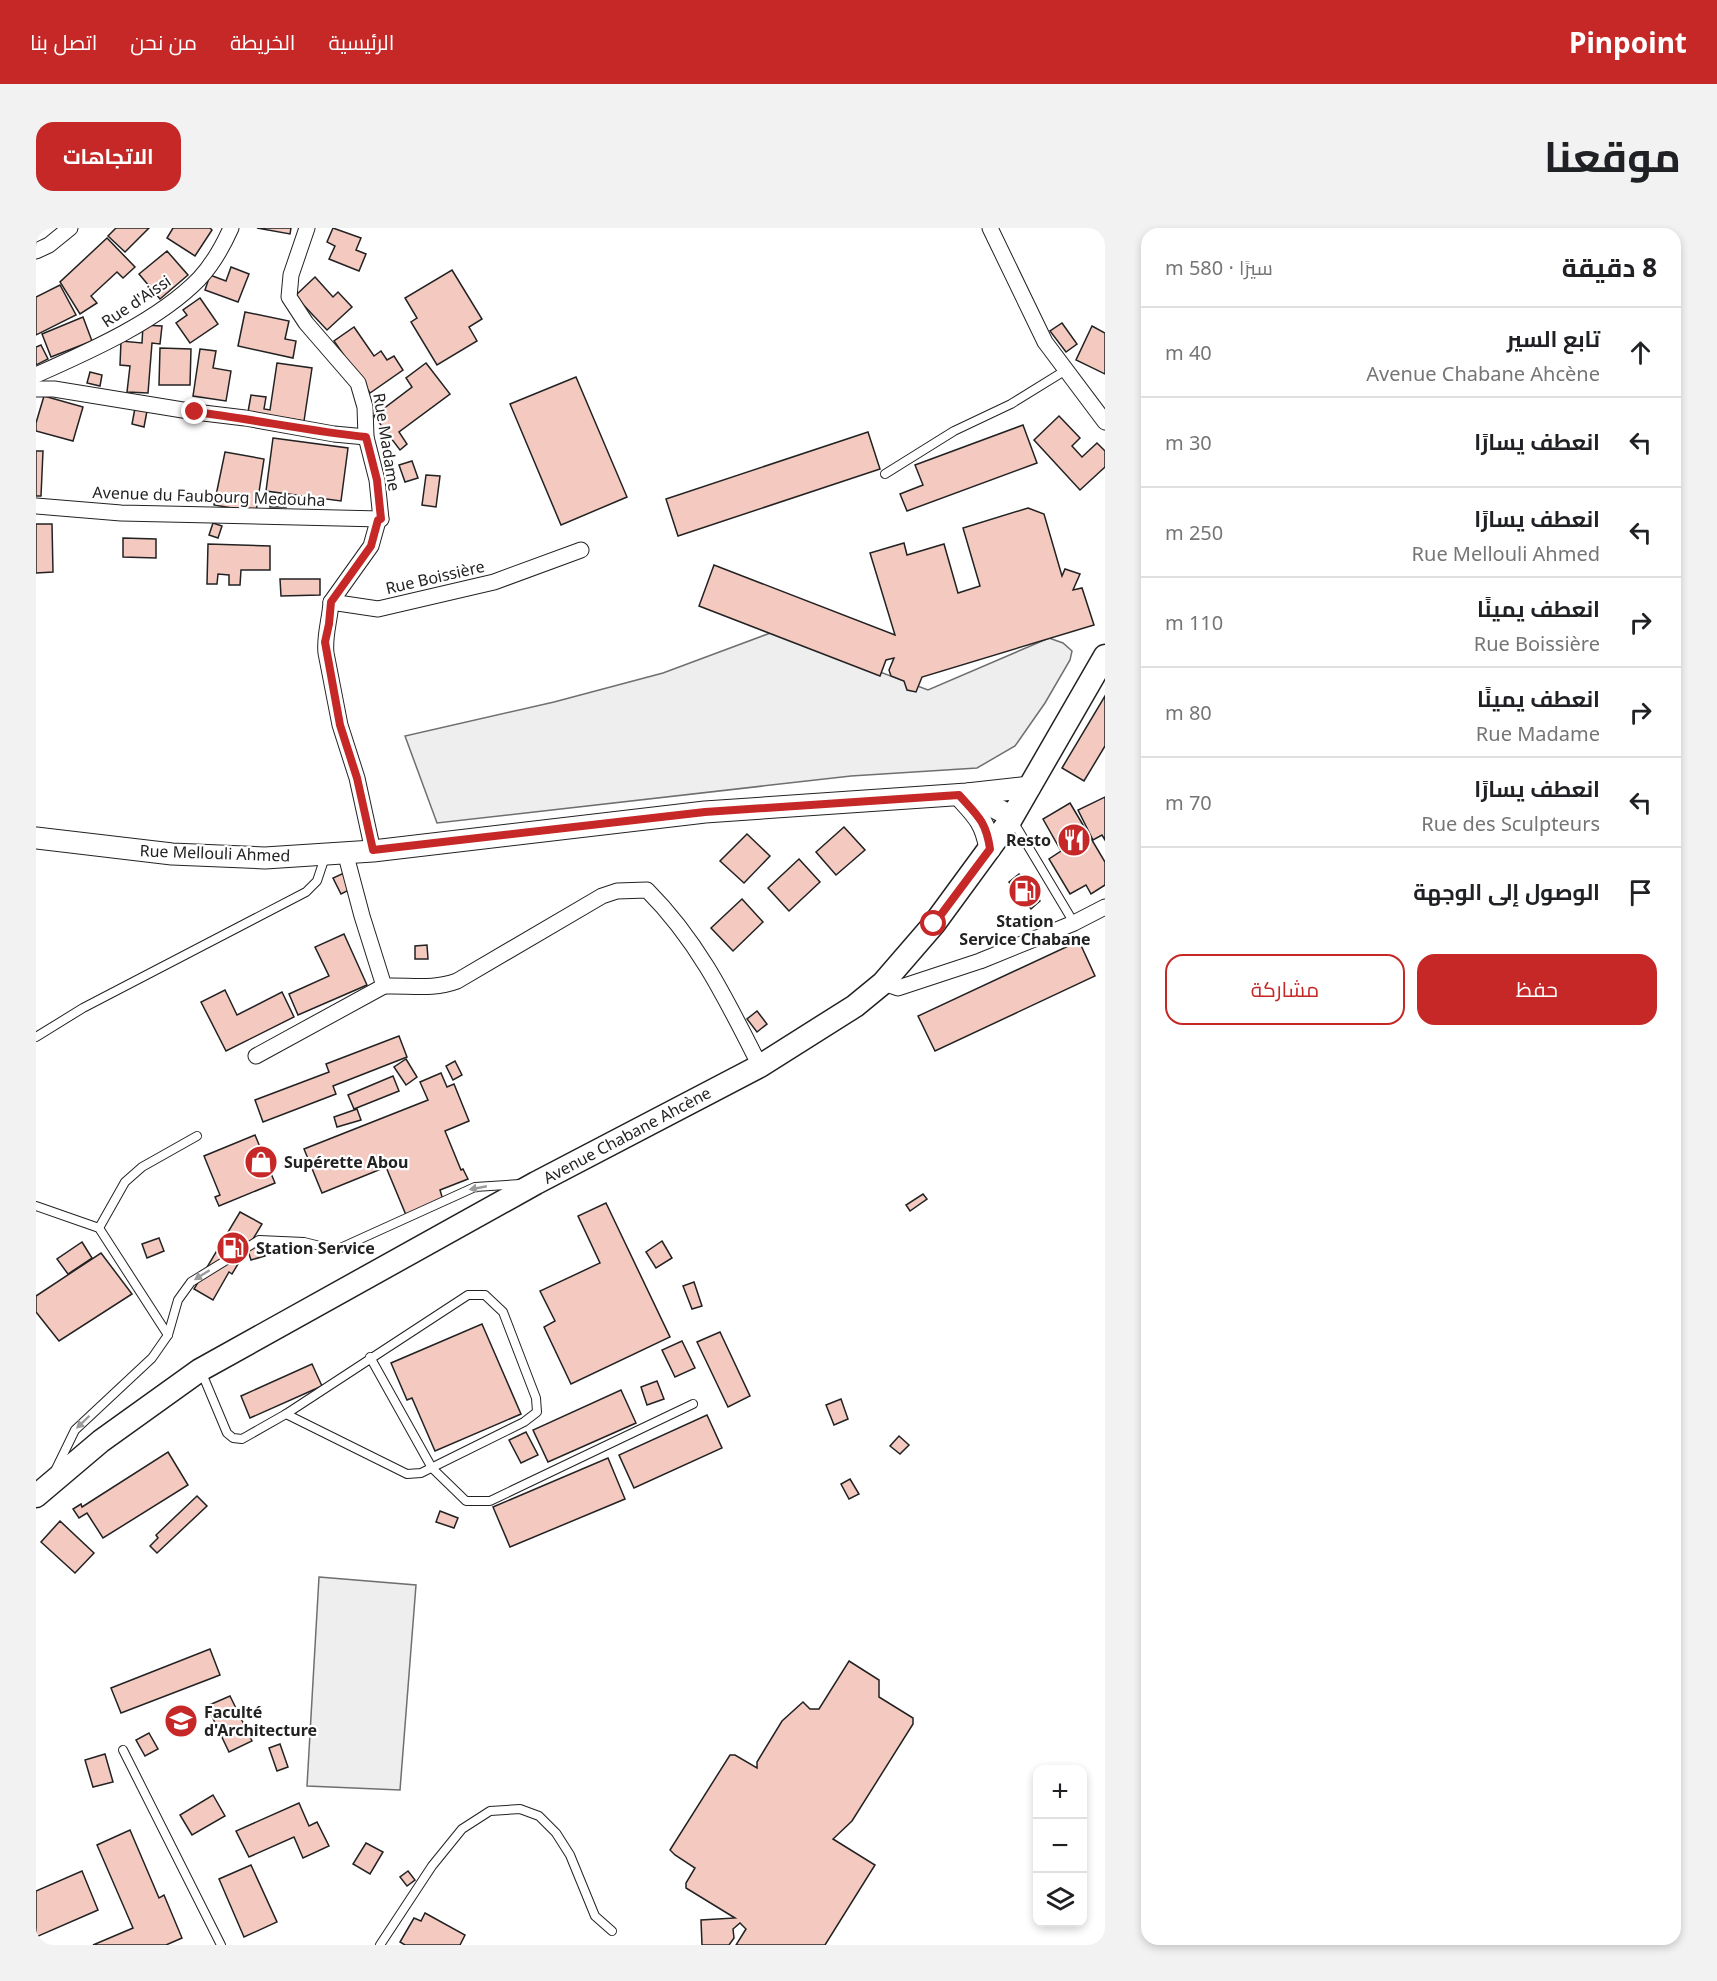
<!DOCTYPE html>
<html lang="ar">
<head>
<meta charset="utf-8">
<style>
  body { margin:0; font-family:"Noto Sans",Cairo,sans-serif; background:#f2f2f2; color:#202124; direction:rtl }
  .controls { position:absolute; right:18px; bottom:18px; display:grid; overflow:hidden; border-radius:12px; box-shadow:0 3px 9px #0003 }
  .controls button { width:54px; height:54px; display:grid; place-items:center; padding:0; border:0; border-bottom:2px solid #e0e0e0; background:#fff; color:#202124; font:30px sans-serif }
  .stop { position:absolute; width:18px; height:18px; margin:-14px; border:4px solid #c62828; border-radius:50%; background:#fff }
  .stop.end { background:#c62828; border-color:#fff; box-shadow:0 2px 6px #0008 }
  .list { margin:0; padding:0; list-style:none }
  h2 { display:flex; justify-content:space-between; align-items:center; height:78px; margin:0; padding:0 24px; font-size:26px }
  h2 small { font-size:20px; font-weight:400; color:#757577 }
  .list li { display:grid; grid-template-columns:39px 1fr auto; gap:18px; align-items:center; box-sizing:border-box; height:90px; padding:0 24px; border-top:2px solid #e0e0e0 }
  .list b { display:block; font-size:22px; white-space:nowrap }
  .list p { margin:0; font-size:20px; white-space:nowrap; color:#757577 }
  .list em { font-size:20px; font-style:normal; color:#757577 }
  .actions { display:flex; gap:12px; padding:18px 24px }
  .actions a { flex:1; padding:14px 0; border:2px solid #c62828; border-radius:18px; text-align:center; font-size:21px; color:#c62828 }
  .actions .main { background:#c62828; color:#fff }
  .icon { flex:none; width:33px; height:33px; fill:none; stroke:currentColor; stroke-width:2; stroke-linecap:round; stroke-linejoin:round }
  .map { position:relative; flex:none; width:1069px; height:1717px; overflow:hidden; direction:ltr; border-radius:18px }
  header { display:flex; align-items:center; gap:36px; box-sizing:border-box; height:84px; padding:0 30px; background:#c62828; color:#fff }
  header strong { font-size:28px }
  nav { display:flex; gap:33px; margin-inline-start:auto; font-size:21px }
  .intro { display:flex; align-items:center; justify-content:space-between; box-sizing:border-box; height:144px; padding:0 36px }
  h1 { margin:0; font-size:42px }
  .button { padding:15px 27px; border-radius:18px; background:#c62828; color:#fff; font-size:21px; font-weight:700 }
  main { display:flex; gap:36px; padding:0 36px }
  aside { flex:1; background:#fff; border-radius:18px; box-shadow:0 3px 9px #0003 }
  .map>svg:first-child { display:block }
  .green { fill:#eee; stroke:#6f6f6f; stroke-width:1.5 }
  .building { fill:#f3c9c0; stroke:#222; stroke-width:1.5 }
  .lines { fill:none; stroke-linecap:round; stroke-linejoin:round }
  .lane-casing { stroke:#222; stroke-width:10 }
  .street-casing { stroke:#222; stroke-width:17 }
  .secondary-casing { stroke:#222; stroke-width:23 }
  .primary-casing { stroke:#222; stroke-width:25 }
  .lane { stroke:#fff; stroke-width:8 }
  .street { stroke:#fff; stroke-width:15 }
  .secondary { stroke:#fff; stroke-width:21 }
  .primary { stroke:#fff; stroke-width:22 }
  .oneway { fill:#9c9c9c }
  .route { stroke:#c62828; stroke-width:8 }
  .labels { text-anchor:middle; stroke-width:4.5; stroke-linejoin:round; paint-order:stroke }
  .street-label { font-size:16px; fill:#222; stroke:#fff }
  .poi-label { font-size:16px; font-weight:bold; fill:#222; stroke:#fff; text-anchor:start }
</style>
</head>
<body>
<header>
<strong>Pinpoint</strong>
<nav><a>الرئيسية</a><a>الخريطة</a><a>من نحن</a><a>اتصل بنا</a></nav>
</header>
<div class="intro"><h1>موقعنا</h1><a class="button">الاتجاهات</a></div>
<main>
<aside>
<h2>8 دقيقة<small>سيرًا · 580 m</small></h2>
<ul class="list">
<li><svg class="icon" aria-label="ahead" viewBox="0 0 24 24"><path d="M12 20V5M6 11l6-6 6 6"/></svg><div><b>تابع السير</b><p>Avenue Chabane Ahcène</p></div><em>40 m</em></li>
<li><svg class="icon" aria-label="left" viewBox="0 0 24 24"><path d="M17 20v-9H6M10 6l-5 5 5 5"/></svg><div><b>انعطف يسارًا</b></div><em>30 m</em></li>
<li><svg class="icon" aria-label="left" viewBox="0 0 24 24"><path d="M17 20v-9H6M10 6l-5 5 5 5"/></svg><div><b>انعطف يسارًا</b><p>Rue Mellouli Ahmed</p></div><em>250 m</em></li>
<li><svg class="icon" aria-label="right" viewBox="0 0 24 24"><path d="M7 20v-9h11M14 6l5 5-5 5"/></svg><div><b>انعطف يمينًا</b><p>Rue Boissière</p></div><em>110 m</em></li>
<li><svg class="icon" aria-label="right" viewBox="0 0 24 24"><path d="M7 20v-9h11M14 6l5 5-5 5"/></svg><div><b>انعطف يمينًا</b><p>Rue Madame</p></div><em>80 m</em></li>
<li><svg class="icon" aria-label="left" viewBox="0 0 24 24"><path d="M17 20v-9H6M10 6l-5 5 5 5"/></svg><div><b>انعطف يسارًا</b><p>Rue des Sculpteurs</p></div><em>70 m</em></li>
<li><svg class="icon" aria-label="arrive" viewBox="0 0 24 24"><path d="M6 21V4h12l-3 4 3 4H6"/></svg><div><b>الوصول إلى الوجهة</b></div></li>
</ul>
<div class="actions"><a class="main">حفظ</a><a>مشاركة</a></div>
</aside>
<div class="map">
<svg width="1069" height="1717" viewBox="0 0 1069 1717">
  <rect width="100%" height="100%" fill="#fff"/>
  <g class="green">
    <path d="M 737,404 L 892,462 L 1013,410 L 1027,415 L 1036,423 L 1034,432 L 1009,475 L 979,518 L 941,540 L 815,548 L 401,595 L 369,508 L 518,474 L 627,445 Z"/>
    <path d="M 283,1349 L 380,1357 L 364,1562 L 271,1558 Z"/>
  </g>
  <g class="building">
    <path d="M 80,0 L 113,0 L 89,24 L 72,8 Z"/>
    <path d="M 137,0 L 174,0 L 176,2 L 159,28 L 131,10 Z"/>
    <path d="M 221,0 L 255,0 L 254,6 Z"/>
    <path d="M 297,0 L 325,10 L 320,22 L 330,26 L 323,43 L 293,31 L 299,18 L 291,14 Z"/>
    <path d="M 71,10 L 99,39 L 87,50 L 81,44 L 55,68 L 61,75 L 44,86 L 24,54 Z"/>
    <path d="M 131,23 L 152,47 L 124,71 L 103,46 Z"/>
    <path d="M 195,39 L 213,46 L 202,74 L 169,62 L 174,47 L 190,53 Z"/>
    <path d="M 416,42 L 446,91 L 433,99 L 441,113 L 401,137 L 375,94 L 381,90 L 369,70 Z"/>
    <path d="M 279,49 L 297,69 L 302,64 L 316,79 L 291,102 L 259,68 Z"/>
    <path d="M 24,57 L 40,87 L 0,107 L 0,69 Z"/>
    <path d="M 164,70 L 182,96 L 154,115 L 140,95 L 151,87 L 147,82 Z"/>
    <path d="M 209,84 L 253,93 L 249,111 L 260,113 L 257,130 L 202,118 Z"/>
    <path d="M 47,89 L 56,113 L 15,129 L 6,106 Z"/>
    <path d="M 1026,95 L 1041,116 L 1030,124 L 1014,103 Z"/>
    <path d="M 107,97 L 126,98 L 124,116 L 116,115 L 112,165 L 91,164 L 94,138 L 84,137 L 85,113 L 106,115 Z"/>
    <path d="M 1056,98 L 1069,105 L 1069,146 L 1040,132 Z"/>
    <path d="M 318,99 L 338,128 L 345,123 L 351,132 L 358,128 L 367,142 L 334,165 L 298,113 Z"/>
    <path d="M 5,117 L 12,131 L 0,137 L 0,119 Z"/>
    <path d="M 124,120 L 155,121 L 154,157 L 123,157 Z"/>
    <path d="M 164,121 L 180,123 L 177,140 L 195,143 L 190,173 L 157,168 Z"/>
    <path d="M 241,135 L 276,140 L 268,193 L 212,184 L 215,167 L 230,169 L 228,181 L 234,182 Z"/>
    <path d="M 390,135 L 414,166 L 363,204 L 371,216 L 364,222 L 338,188 L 376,159 L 370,150 Z"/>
    <path d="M 54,144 L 66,147 L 64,158 L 51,155 Z"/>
    <path d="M 540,149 L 591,269 L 525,297 L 474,176 Z"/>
    <path d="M 8,168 L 47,179 L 37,213 L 0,203 L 0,195 Z"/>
    <path d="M 99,180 L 111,183 L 108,199 L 96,196 Z"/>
    <path d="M 1023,188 L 1044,210 L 1036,218 L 1046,229 L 1061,215 L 1069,223 L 1069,239 L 1044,262 L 998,212 Z"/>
    <path d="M 987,197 L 1001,235 L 871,283 L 864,266 L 887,257 L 879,237 Z"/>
    <path d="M 832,204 L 844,241 L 642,308 L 630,271 Z"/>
    <path d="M 237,210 L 312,220 L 305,273 L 230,263 Z"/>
    <path d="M 0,223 L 7,223 L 5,268 L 0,268 Z"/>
    <path d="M 189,224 L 228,231 L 220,284 L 178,277 Z"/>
    <path d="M 376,233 L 382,250 L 369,254 L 363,237 Z"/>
    <path d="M 390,247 L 404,248 L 400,279 L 386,277 Z"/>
    <rect x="234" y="268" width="16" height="11"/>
    <path d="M 992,280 L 1008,286 L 1026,348 L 1029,341 L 1044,346 L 1037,362 L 1046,360 L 1058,397 L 886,449 L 880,464 L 871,462 L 868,453 L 855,448 L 853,442 L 858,430 L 850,432 L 844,448 L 663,378 L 678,337 L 859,407 L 834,325 L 868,315 L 871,327 L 908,316 L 922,365 L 944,358 L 927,300 Z"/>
    <path d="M 177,295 L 186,298 L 182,310 L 173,307 Z"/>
    <path d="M 0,296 L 16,296 L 17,344 L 0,345 Z"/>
    <path d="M 87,310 L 120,311 L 120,330 L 87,329 Z"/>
    <path d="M 172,316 L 234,318 L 234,342 L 205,342 L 204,357 L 193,357 L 193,347 L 182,346 L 181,356 L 171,356 Z"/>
    <path d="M 244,351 L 284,351 L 284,367 L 245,368 Z"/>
    <path d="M 1069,468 L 1069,518 L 1048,553 L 1026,540 Z"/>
    <path d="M 1069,569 L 1069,612 L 1066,607 L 1057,612 L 1042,582 Z"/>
    <path d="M 1034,575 L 1069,634 L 1069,657 L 1055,666 L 1050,657 L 1034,666 L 1013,631 L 1025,623 L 1007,591 Z"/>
    <path d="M 808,599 L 829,622 L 800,647 L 780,624 Z"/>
    <path d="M 711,606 L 734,628 L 708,655 L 684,633 Z"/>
    <path d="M 763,631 L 784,654 L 753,683 L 732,660 Z"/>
    <path d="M 308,645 L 315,661 L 305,666 L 297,650 Z"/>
    <path d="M 983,646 L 1004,673 L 995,681 L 973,654 Z"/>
    <path d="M 706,671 L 727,694 L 697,723 L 675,700 Z"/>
    <path d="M 308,706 L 331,757 L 262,787 L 253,766 L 293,748 L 279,719 Z"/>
    <path d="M 1043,713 L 1059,748 L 899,823 L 882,788 Z"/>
    <path d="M 391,717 L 392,731 L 379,731 L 379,718 Z"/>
    <path d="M 189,762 L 201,787 L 246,764 L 258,789 L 190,823 L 165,774 Z"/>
    <path d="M 721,783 L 731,796 L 721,804 L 711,791 Z"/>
    <path d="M 363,808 L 371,829 L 297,858 L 300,866 L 227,894 L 219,872 L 293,844 L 290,836 Z"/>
    <path d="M 370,831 L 381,849 L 370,857 L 358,839 Z"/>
    <path d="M 419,833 L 426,847 L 417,852 L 410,838 Z"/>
    <path d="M 405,845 L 411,859 L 418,856 L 433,893 L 409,903 L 425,942 L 427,941 L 432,951 L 404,962 L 407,972 L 370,987 L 350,939 L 286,965 L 268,921 L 392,872 L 384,854 Z"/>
    <path d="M 357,848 L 363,863 L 318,881 L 312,867 Z"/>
    <path d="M 321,881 L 325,892 L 301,899 L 298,889 Z"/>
    <path d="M 219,907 L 239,955 L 183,978 L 179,969 L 184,967 L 168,928 Z"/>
    <path d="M 887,966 L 891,971 L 874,983 L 870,977 Z"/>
    <path d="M 570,975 L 634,1109 L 535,1156 L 508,1099 L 519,1093 L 504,1063 L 564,1035 L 542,988 Z"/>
    <path d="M 204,984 L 226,996 L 196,1046 L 193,1044 L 177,1072 L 158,1061 Z"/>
    <path d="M 123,1010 L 128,1023 L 111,1030 L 106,1016 Z"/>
    <path d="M 626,1013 L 636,1030 L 620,1040 L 610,1024 Z"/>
    <path d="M 46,1014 L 56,1030 L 32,1046 L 21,1031 Z"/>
    <path d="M 225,1015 L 229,1028 L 215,1032 L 211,1020 Z"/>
    <path d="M 65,1025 L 96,1066 L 23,1113 L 0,1084 L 0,1068 Z"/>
    <path d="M 658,1054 L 666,1078 L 656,1081 L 647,1058 Z"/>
    <path d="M 446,1096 L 485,1186 L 399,1223 L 376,1170 L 371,1172 L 355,1135 Z"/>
    <path d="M 684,1104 L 714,1168 L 692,1179 L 661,1114 Z"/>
    <path d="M 646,1113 L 659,1140 L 639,1149 L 626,1122 Z"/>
    <path d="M 276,1136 L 286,1158 L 214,1190 L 205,1168 Z"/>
    <path d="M 621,1153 L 628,1171 L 611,1177 L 605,1159 Z"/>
    <path d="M 585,1162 L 600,1195 L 512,1234 L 497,1202 Z"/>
    <path d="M 805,1171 L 812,1191 L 798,1197 L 790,1177 Z"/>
    <path d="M 671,1187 L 686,1220 L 598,1260 L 583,1227 Z"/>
    <path d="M 490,1204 L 502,1227 L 485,1235 L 473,1212 Z"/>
    <path d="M 863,1208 L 873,1217 L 864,1226 L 854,1218 Z"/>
    <path d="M 132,1224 L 152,1257 L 67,1310 L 51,1285 L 43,1290 L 37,1281 L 45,1276 L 46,1279 Z"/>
    <path d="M 572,1230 L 589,1271 L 474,1319 L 457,1279 Z"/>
    <path d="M 814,1251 L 823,1266 L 813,1271 L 805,1256 Z"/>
    <path d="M 161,1268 L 171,1278 L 121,1325 L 114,1318 L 122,1310 L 120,1307 Z"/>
    <path d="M 404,1283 L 422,1290 L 418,1300 L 400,1294 Z"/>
    <path d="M 24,1293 L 58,1325 L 39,1345 L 5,1314 Z"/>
    <path d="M 174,1421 L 184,1447 L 85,1485 L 75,1460 Z"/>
    <path d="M 813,1433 L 843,1452 L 843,1469 L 877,1490 L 877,1496 L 816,1593 L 797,1611 L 839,1637 L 789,1717 L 700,1717 L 710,1701 L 704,1695 L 697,1701 L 698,1710 L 693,1717 L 666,1717 L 665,1692 L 699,1690 L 650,1660 L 650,1655 L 659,1640 L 639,1627 L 634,1622 L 694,1527 L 699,1527 L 721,1540 L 721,1534 L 746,1493 L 767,1474 L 774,1481 L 783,1481 Z"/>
    <path d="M 194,1468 L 216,1513 L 193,1524 L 171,1478 Z"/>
    <path d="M 113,1505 L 122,1521 L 109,1528 L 100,1512 Z"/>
    <path d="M 244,1516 L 252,1539 L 241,1543 L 233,1520 Z"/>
    <path d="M 69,1526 L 77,1554 L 57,1559 L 49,1532 Z"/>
    <path d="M 177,1567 L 189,1588 L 156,1607 L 144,1587 Z"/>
    <path d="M 263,1575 L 273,1598 L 281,1594 L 293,1618 L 267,1630 L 258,1609 L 213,1629 L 200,1603 Z"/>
    <path d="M 94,1602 L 123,1670 L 128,1667 L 146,1710 L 130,1717 L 57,1717 L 97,1700 L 61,1617 Z"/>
    <path d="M 330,1615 L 347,1624 L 334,1646 L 317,1636 Z"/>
    <path d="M 215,1637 L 241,1694 L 208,1709 L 183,1651 Z"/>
    <path d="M 46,1643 L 62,1682 L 0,1709 L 0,1663 Z"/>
    <path d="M 372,1643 L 379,1652 L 371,1658 L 364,1649 Z"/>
    <path d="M 389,1685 L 429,1707 L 424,1717 L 369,1717 L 364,1714 L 378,1690 L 385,1693 Z"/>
  </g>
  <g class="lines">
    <defs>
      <g id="lane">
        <path d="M 849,246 L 918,203 L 975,176 L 1030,142"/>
        <path d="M 977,593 L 1038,695"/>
        <path d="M 0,809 L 47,780 L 270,664 L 281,653 L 289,629"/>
        <path d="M 0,978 L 63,1000 L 132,1107"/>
        <path d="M 63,1000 L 89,954 L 106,939 L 161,908"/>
        <path d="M 432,1067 L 449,1067 L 467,1084 L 500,1170 L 501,1184 L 488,1194 L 385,1245 L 371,1246 L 250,1186 Z"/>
        <path d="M 334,1129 L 396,1240 L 430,1273 L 454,1273 L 657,1176"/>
        <path d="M 165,1143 L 191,1205 L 197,1210 L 206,1211 L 250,1186"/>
        <path d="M 20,1241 L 39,1202 L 116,1130 L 132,1107 L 142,1072 L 155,1054 L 223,1012 L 268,1014 L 300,1022 L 439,959 L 484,956"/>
        <path d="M 87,1522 L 185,1717"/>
        <path d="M 344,1717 L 396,1638 L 426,1601 L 454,1583 L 484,1581 L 503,1588 L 520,1605 L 534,1627 L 559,1688 L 576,1703"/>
      </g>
      <g id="street">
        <path d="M 271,0 L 255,47 L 253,69 L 270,95 L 322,155 L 329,179 L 330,209 L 341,252 L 345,291 L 342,293 L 335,318 L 295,374"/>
        <path d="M 954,0 L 1009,114 L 1069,194"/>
        <path d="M 0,23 L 13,17 L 34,0"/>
        <path d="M 0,147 C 54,123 122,93 163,51 C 176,37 187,18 195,0"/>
        <path d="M 0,161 L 18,161 L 159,184 L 209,190 L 298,206 L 330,209"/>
        <path d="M 0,278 L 85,285 L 345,291"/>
        <path d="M 337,623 L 321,550 L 304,497 L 290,425 C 288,408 294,392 295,374 L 342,381 L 458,354 L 545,322"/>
        <path d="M 309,624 L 326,688 L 348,758 C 374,757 397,762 421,753 L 566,668 L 581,663 L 611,662 C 663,714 691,773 724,838"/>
        <path d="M 847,755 L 862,760 L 944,733 L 1038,695 L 1069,679"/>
        <path d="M 220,828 L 348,758"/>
      </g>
      <g id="secondary">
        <path d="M 932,566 L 969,585 L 975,591"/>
        <path d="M 923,567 C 941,587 949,593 954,621"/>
        <path d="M 0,610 L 136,626 L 229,630 L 337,623 L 669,584 L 931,566 L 994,559"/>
      </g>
      <path id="primary" d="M 0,1268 L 65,1213 L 164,1142 L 500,955 L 724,838 L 819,778 L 847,755 L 898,696 L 975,591 L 1069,428"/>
    </defs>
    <use href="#lane" class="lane-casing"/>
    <use href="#street" class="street-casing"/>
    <use href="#secondary" class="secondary-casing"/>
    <use href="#primary" class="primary-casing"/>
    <use href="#lane" class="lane"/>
    <use href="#street" class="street"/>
    <use href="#secondary" class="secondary"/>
    <use href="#primary" class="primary"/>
  </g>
  <defs><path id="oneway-solid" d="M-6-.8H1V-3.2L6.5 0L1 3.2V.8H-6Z" transform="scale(1.5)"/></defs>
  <g class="oneway">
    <use href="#oneway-solid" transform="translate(442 960) rotate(169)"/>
    <use href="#oneway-solid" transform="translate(166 1047) rotate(148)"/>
    <use href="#oneway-solid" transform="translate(47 1194) rotate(136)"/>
  </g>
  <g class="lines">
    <path class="route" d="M 159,184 C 216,191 273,203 330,209 L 341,252 L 345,291 L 342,292 L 335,318 L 295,374 L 293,396 L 289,414 L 304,497 L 321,550 L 337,622 L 669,584 L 923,567 C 941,587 950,593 954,621 L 898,696"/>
  </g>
  <defs>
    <symbol id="restaurant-disc" viewBox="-11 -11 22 22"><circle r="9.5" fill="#c62828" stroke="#fff"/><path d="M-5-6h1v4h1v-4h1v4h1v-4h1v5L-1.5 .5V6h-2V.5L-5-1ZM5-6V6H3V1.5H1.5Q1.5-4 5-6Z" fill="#fff"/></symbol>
    <symbol id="fuel-disc" viewBox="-11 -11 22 22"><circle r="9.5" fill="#c62828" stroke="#fff"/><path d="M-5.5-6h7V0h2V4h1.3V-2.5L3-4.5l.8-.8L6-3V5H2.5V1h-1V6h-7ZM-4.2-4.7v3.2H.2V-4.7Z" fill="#fff"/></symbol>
    <symbol id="shop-disc" viewBox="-11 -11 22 22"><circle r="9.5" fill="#c62828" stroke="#fff"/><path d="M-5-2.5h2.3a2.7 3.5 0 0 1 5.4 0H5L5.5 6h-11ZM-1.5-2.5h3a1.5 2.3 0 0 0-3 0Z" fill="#fff"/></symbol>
    <symbol id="university-disc" viewBox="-11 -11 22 22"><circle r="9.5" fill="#c62828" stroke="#fff"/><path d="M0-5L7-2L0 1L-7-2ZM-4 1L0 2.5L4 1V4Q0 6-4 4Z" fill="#fff"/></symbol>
  </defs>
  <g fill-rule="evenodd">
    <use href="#restaurant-disc" x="1019" y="593" width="38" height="38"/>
    <use href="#fuel-disc" x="970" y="644" width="38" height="38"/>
    <use href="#shop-disc" x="206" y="915" width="38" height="38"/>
    <use href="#fuel-disc" x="178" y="1001" width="38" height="38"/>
    <use href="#university-disc" x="126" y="1474" width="38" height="38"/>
  </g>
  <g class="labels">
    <g class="street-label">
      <text transform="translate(100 73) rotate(-34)" y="6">Rue d'Aissi</text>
      <text transform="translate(351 214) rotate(81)" y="6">Rue Madame</text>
      <text transform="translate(173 268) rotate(2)" y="6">Avenue du Faubourg Medouha</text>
      <text transform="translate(399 349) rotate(-13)" y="6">Rue Boissière</text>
      <text transform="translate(179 625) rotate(2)" y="6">Rue Mellouli Ahmed</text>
      <text transform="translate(591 907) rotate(-28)" y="6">Avenue Chabane Ahcène</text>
    </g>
    <g class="poi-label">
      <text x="1015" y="618" text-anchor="end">Resto</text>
      <text x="989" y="699" text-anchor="middle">Station<tspan x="989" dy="18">Service Chabane</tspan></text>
      <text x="248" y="940">Supérette Abou</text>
      <text x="220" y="1026">Station Service</text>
      <text x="168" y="1490">Faculté<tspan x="168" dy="18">d'Architecture</tspan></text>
    </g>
  </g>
</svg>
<div class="controls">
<button>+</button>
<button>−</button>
<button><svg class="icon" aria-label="layers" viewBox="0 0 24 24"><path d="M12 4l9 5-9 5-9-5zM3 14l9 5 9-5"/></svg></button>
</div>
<div class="stop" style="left:898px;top:696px"></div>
<div class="stop end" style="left:159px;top:184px"></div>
</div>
</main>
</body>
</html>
